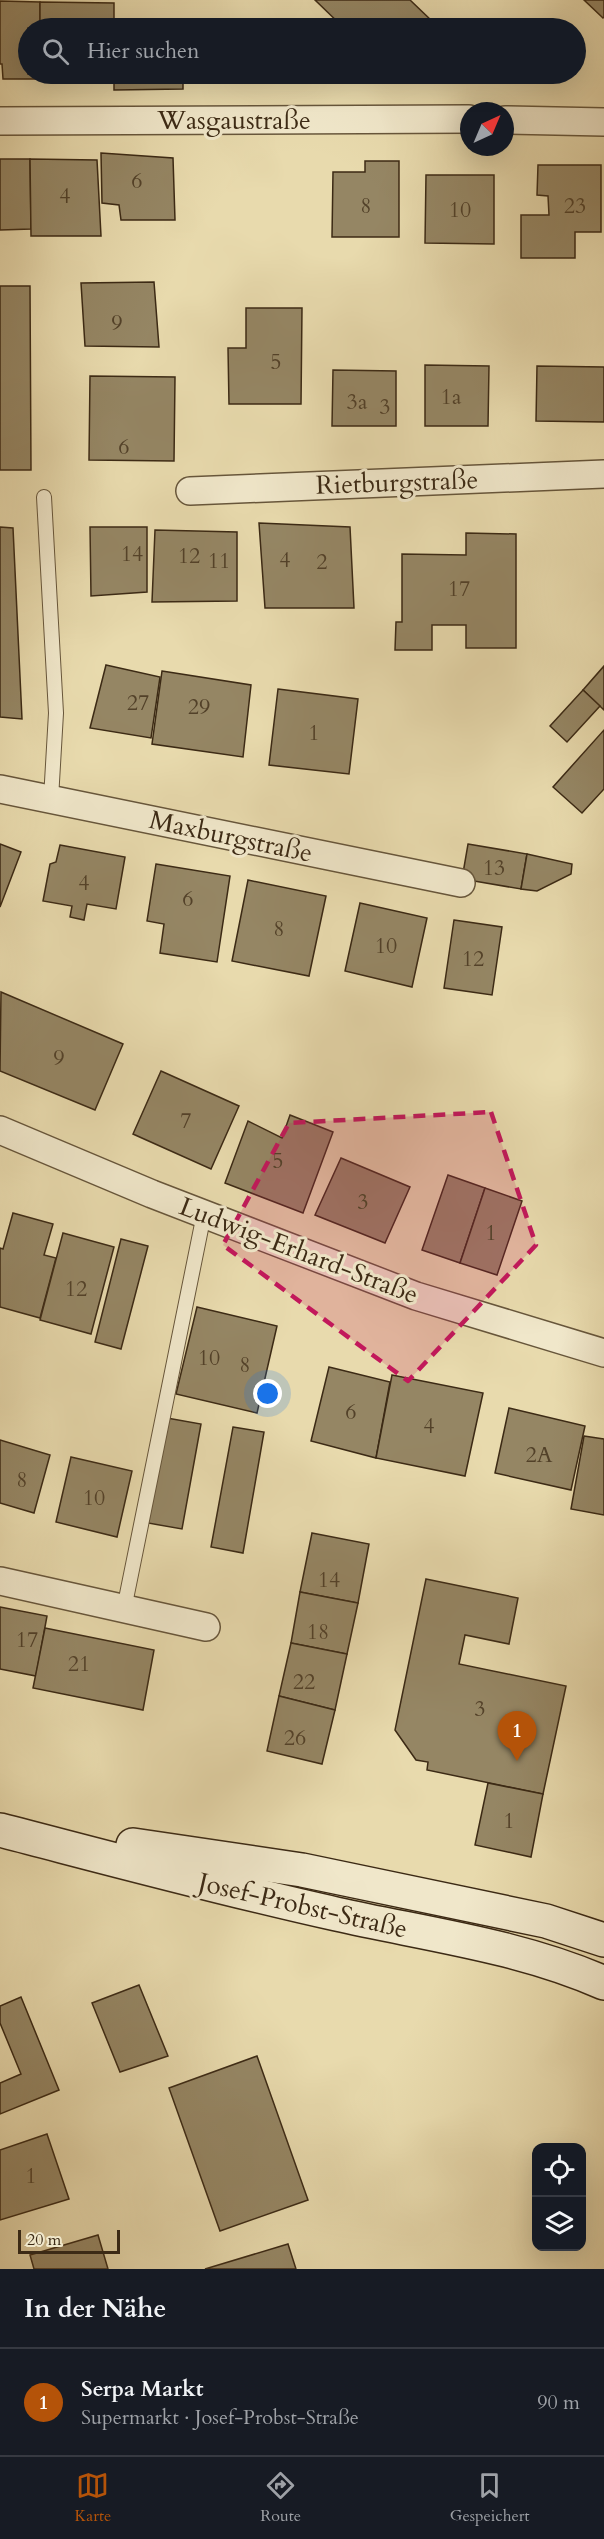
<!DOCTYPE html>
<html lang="de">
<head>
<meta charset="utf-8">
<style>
  body { margin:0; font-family:Cardo,serif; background:#20242c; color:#f1f3f6 }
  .controls { position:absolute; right:18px; bottom:18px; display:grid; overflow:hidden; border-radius:12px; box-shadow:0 6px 24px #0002 }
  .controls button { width:54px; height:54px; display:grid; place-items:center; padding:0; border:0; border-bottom:2px solid #363941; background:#171b24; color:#f1f3f6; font:30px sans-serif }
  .compass { position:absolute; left:460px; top:102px; width:54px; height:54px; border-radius:50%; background:#171b24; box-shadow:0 6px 24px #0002; rotate:44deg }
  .scale { position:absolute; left:18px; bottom:15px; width:102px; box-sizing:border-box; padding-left:6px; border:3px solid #3c2a15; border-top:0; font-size:16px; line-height:21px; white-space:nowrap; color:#3c2a15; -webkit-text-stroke:4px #f0e7ca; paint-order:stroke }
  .you { position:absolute; left:268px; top:1394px; width:21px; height:21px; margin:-15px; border:4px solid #fff; border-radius:50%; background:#1a73e8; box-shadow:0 0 0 9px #1a73e833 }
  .badge { display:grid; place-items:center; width:39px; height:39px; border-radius:50%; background:#b45309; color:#fff; font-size:20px; font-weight:700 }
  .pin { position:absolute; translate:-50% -50px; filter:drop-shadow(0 2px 3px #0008) }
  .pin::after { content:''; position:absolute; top:32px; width:21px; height:18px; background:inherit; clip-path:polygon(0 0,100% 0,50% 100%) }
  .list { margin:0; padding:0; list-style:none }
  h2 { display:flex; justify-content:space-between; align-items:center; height:78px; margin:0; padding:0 24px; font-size:26px }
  h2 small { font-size:20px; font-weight:400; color:#9ea1a6 }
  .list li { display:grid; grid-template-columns:39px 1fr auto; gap:18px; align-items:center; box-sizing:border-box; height:108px; padding:0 24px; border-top:2px solid #363941 }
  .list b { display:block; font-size:22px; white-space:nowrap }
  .list p { margin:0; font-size:20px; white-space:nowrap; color:#9ea1a6 }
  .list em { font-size:20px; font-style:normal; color:#9ea1a6 }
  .icon { flex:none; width:33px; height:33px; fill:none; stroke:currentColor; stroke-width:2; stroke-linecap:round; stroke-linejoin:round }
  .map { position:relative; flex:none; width:604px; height:2269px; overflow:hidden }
  .search { position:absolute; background:#171b24; box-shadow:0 6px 24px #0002; left:18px; right:18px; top:18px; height:66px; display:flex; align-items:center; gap:15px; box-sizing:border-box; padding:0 21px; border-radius:33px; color:#9ea1a6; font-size:22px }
  .sheet { height:186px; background:#171b24 }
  nav { display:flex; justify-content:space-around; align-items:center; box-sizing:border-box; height:84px; border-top:2px solid #363941; background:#171b24; font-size:16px; color:#9ea1a6 }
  nav a { display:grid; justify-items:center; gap:3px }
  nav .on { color:#b45309 }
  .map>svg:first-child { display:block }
  .building { fill:#958664; stroke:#3c2a15; stroke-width:1.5 }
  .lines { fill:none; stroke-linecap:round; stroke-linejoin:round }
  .lane-casing { stroke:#67563b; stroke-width:16 }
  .street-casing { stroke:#67563b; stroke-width:30 }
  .secondary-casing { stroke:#3c2a15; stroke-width:36 }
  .lane { stroke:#f0e7ca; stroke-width:14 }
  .street { stroke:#f0e7ca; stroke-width:27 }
  .secondary { stroke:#f0e7ca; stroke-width:33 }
  .marked { fill:#c2185b; fill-opacity:0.2; stroke:#c2185b; stroke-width:4.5; stroke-dasharray:12 8; stroke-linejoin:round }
  .labels { text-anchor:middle; stroke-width:6; stroke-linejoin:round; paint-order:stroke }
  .number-label { font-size:22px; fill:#524129 }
  .street-label { font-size:26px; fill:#3c2a15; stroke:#f0e7ca }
</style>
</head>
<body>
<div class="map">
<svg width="604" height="2269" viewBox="0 0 604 2269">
  <rect width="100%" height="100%" fill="#e8daad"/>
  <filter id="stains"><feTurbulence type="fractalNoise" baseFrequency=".00333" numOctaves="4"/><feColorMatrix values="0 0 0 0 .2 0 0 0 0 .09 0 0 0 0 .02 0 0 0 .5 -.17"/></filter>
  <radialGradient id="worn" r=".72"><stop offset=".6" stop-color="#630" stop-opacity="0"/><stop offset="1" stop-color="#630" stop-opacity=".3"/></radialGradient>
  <g class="building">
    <path d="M 315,0 L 410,0 L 434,23 L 428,28 L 344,28 Z"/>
    <path d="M 584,0 L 604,0 L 604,17 L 603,18 Z"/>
    <path d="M 0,1 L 40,2 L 40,28 L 28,28 L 28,74 L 40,74 L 40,79 L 3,79 L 2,64 L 0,64 Z"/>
    <path d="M 40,2 L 114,3 L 114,28 L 40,28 Z"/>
    <path d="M 114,74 L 183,74 L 183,89 L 114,90 Z"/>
    <path d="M 463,74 L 556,74 L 556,77 L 463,76 Z"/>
    <path d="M 101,153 L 173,158 L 175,220 L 121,220 L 119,205 L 102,203 Z"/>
    <path d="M 0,159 L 30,159 L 31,229 L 0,230 Z"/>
    <path d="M 30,159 L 97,160 L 101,236 L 31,236 Z"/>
    <path d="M 365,161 L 399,161 L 399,237 L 332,237 L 333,172 L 365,172 Z"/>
    <path d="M 538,165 L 601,165 L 601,232 L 575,232 L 575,258 L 521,258 L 521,215 L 549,215 L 548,196 L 537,195 Z"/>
    <path d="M 426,175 L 494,175 L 494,244 L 425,243 Z"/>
    <path d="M 154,282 L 159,347 L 85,346 L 81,283 Z"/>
    <path d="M 0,286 L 30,286 L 31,470 L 0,470 Z"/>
    <path d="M 246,308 L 302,308 L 301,404 L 229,404 L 228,348 L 246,348 Z"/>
    <path d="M 425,365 L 489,366 L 488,426 L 425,426 Z"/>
    <path d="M 537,366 L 604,367 L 604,422 L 536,421 Z"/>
    <path d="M 333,370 L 396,371 L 396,426 L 332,426 Z"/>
    <path d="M 90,376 L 175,377 L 174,461 L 89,460 Z"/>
    <path d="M 259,523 L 350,527 L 354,608 L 265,608 Z"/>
    <path d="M 0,527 L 13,528 L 22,719 L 0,717 Z"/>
    <path d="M 90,527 L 147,527 L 147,592 L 91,596 Z"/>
    <path d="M 155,530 L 237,532 L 237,601 L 152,602 Z"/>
    <path d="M 466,533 L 516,534 L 516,648 L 466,648 L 466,625 L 432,625 L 432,650 L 395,650 L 396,622 L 402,622 L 402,554 L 466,555 Z"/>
    <path d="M 106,665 L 160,677 L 151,738 L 90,728 Z"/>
    <path d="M 604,666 L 604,710 L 583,690 Z"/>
    <path d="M 162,671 L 251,685 L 243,757 L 152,744 Z"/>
    <path d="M 278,689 L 358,699 L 349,774 L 269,765 Z"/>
    <path d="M 583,690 L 600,706 L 567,742 L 550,726 Z"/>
    <path d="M 604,730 L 604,789 L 582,813 L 553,787 Z"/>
    <path d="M 0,844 L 21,852 L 0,907 Z"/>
    <path d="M 468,844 L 527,854 L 521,889 L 462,879 Z"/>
    <path d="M 60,845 L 125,857 L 116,909 L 87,904 L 84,920 L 70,917 L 72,906 L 43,901 L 50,864 L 56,862 Z"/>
    <path d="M 527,854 L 572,864 L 571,874 L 537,891 L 521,889 Z"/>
    <path d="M 156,864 L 230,876 L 217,962 L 160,953 L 164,924 L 147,921 Z"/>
    <path d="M 248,880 L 326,896 L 309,976 L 232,961 Z"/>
    <path d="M 360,903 L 427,918 L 412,987 L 345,971 Z"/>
    <path d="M 454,920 L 502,927 L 492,995 L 444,988 Z"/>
    <path d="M 1,992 L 123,1044 L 95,1110 L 0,1071 Z"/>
    <path d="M 161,1071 L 239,1106 L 211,1169 L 133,1134 Z"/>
    <path d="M 290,1115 L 333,1132 L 303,1213 L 225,1183 L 248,1121 L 282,1138 Z"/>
    <path d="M 341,1158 L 410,1187 L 385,1243 L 315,1215 Z"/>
    <path d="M 448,1175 L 485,1188 L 460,1263 L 422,1250 Z"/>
    <path d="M 485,1188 L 522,1201 L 497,1275 L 460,1263 Z"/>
    <path d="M 13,1213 L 53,1224 L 44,1255 L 56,1258 L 40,1318 L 0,1307 L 0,1248 L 3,1249 Z"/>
    <path d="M 63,1233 L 114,1247 L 91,1334 L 40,1320 Z"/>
    <path d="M 121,1239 L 148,1246 L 121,1349 L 95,1342 Z"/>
    <path d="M 197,1307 L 277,1326 L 257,1413 L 176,1394 Z"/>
    <path d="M 329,1367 L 390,1382 L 376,1458 L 311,1441 Z"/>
    <path d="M 392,1375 L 483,1393 L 465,1476 L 376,1458 Z"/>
    <path d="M 509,1408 L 585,1426 L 571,1490 L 495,1473 Z"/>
    <path d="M 167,1418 L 201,1424 L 182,1529 L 148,1523 Z"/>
    <path d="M 233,1427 L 264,1432 L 243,1553 L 211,1547 Z"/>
    <path d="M 584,1436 L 604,1439 L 604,1515 L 571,1509 Z"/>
    <path d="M 0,1440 L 50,1455 L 34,1513 L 0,1503 Z"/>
    <path d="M 71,1457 L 132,1471 L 117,1537 L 56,1522 Z"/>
    <path d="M 312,1533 L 369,1544 L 358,1603 L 300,1592 Z"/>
    <path d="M 426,1579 L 518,1598 L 509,1644 L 465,1635 L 459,1664 L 566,1686 L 543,1794 L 427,1770 L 428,1762 L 416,1760 L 395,1730 Z"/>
    <path d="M 300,1592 L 358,1603 L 347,1654 L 291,1643 Z"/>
    <path d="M 0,1607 L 47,1616 L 36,1676 L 0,1669 Z"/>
    <path d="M 45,1628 L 154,1650 L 143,1710 L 33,1688 Z"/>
    <path d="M 291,1643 L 347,1654 L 335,1710 L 279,1696 Z"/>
    <path d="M 279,1696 L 335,1710 L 322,1764 L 267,1751 Z"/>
    <path d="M 488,1783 L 543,1794 L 531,1857 L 475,1845 Z"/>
    <path d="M 139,1985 L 168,2056 L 120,2072 L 92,2003 Z"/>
    <path d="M 21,1997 L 59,2090 L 0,2114 L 0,2083 L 21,2074 L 0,2023 L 0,2006 Z"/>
    <path d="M 257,2056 L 308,2200 L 220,2231 L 169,2088 Z"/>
    <path d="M 47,2134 L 69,2199 L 0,2220 L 0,2150 Z"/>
    <path d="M 98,2235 L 108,2269 L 34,2269 L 30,2255 Z"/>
    <path d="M 288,2244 L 296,2269 L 205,2269 Z"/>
  </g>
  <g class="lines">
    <defs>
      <g id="lane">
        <path d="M 44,497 L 56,713 L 51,799"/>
        <path d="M 124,1609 L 204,1214"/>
      </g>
      <g id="street">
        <path d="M 505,120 L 604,122"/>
        <path d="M 0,121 L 469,119"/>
        <path d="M 190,491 L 604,474"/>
        <path d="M 0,789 L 461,883"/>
        <path d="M 0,1130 L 152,1194 L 416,1296 L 604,1353"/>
        <path d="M 0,1581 L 206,1627"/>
      </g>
      <g id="secondary">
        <path d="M 0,1830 C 112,1859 223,1889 336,1914 C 425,1934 521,1946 604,1983"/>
        <path d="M 133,1845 L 302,1870 L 546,1921 L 604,1940"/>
      </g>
    </defs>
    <use href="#lane" class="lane-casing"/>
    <use href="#street" class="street-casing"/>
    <use href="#secondary" class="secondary-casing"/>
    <use href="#lane" class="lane"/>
    <use href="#street" class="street"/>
    <use href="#secondary" class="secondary"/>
  </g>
  <path class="marked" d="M 491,1112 L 536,1245 L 408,1381 L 223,1245 L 289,1123 Z"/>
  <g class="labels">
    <g class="number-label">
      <text x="137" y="188">6</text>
      <text x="65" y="203">4</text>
      <text x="366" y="213">8</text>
      <text x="575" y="213">23</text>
      <text x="460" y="217">10</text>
      <text x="117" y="330">9</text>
      <text x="276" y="369">5</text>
      <text x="451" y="404">1a</text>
      <text x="357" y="409">3a</text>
      <text x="385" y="414">3</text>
      <text x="124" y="454">6</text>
      <text x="132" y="561">14</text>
      <text x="189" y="563">12</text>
      <text x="285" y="567">4</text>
      <text x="219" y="568">11</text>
      <text x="322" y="569">2</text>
      <text x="459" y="596">17</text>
      <text x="138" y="710">27</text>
      <text x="199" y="714">29</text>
      <text x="314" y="740">1</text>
      <text x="494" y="875">13</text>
      <text x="84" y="890">4</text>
      <text x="188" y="906">6</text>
      <text x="279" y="936">8</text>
      <text x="386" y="953">10</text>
      <text x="473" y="966">12</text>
      <text x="59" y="1065">9</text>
      <text x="186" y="1128">7</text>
      <text x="278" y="1168">5</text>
      <text x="363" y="1209">3</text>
      <text x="491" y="1240">1</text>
      <text x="76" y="1296">12</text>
      <text x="209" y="1365">10</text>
      <text x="245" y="1372">8</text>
      <text x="351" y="1419">6</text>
      <text x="429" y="1433">4</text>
      <text x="539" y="1462">2A</text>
      <text x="22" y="1487">8</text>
      <text x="94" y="1505">10</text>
      <text x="329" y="1587">14</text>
      <text x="318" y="1639">18</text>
      <text x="27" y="1647">17</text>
      <text x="79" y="1671">21</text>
      <text x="304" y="1689">22</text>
      <text x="480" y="1716">3</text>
      <text x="295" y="1745">26</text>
      <text x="509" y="1828">1</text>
      <text x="31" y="2183">1</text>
    </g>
    <g class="street-label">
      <text x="234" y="129">Wasgaustraße</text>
      <text transform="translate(397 482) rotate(-2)" y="9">Rietburgstraße</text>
      <text transform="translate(231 836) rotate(12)" y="9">Maxburgstraße</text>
      <text transform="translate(299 1250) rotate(21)" y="9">Ludwig-Erhard-Straße</text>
      <text transform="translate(303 1905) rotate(13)" y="9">Josef-Probst-Straße</text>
    </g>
  </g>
  <rect width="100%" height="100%" filter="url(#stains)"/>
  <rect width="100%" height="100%" fill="url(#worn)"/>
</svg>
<div class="controls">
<button><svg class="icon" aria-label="locate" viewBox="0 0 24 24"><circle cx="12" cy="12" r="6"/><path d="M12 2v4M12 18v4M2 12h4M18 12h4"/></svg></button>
<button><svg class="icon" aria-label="layers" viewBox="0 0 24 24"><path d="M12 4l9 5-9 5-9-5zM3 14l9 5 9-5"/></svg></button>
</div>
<svg class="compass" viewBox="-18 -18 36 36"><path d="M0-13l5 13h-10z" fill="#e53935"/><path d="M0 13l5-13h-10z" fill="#9ea1a6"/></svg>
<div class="scale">20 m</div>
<div class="you"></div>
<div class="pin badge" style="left:517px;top:1761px">1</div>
<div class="search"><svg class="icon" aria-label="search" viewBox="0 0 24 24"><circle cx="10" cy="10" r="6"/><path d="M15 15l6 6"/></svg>Hier suchen</div>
</div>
<section class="sheet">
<h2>In der Nähe<small></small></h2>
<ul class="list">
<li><span class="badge">1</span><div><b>Serpa Markt</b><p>Supermarkt · Josef-Probst-Straße</p></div><em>90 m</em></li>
</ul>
</section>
<nav>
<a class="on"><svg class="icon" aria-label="map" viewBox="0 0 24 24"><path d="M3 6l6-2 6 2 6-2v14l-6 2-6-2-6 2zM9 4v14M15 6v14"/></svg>Karte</a>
<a><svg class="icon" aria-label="directions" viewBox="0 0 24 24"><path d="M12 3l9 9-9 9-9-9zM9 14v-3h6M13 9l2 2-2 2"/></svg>Route</a>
<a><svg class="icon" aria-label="saved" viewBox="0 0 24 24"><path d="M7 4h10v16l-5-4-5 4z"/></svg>Gespeichert</a>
</nav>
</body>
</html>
